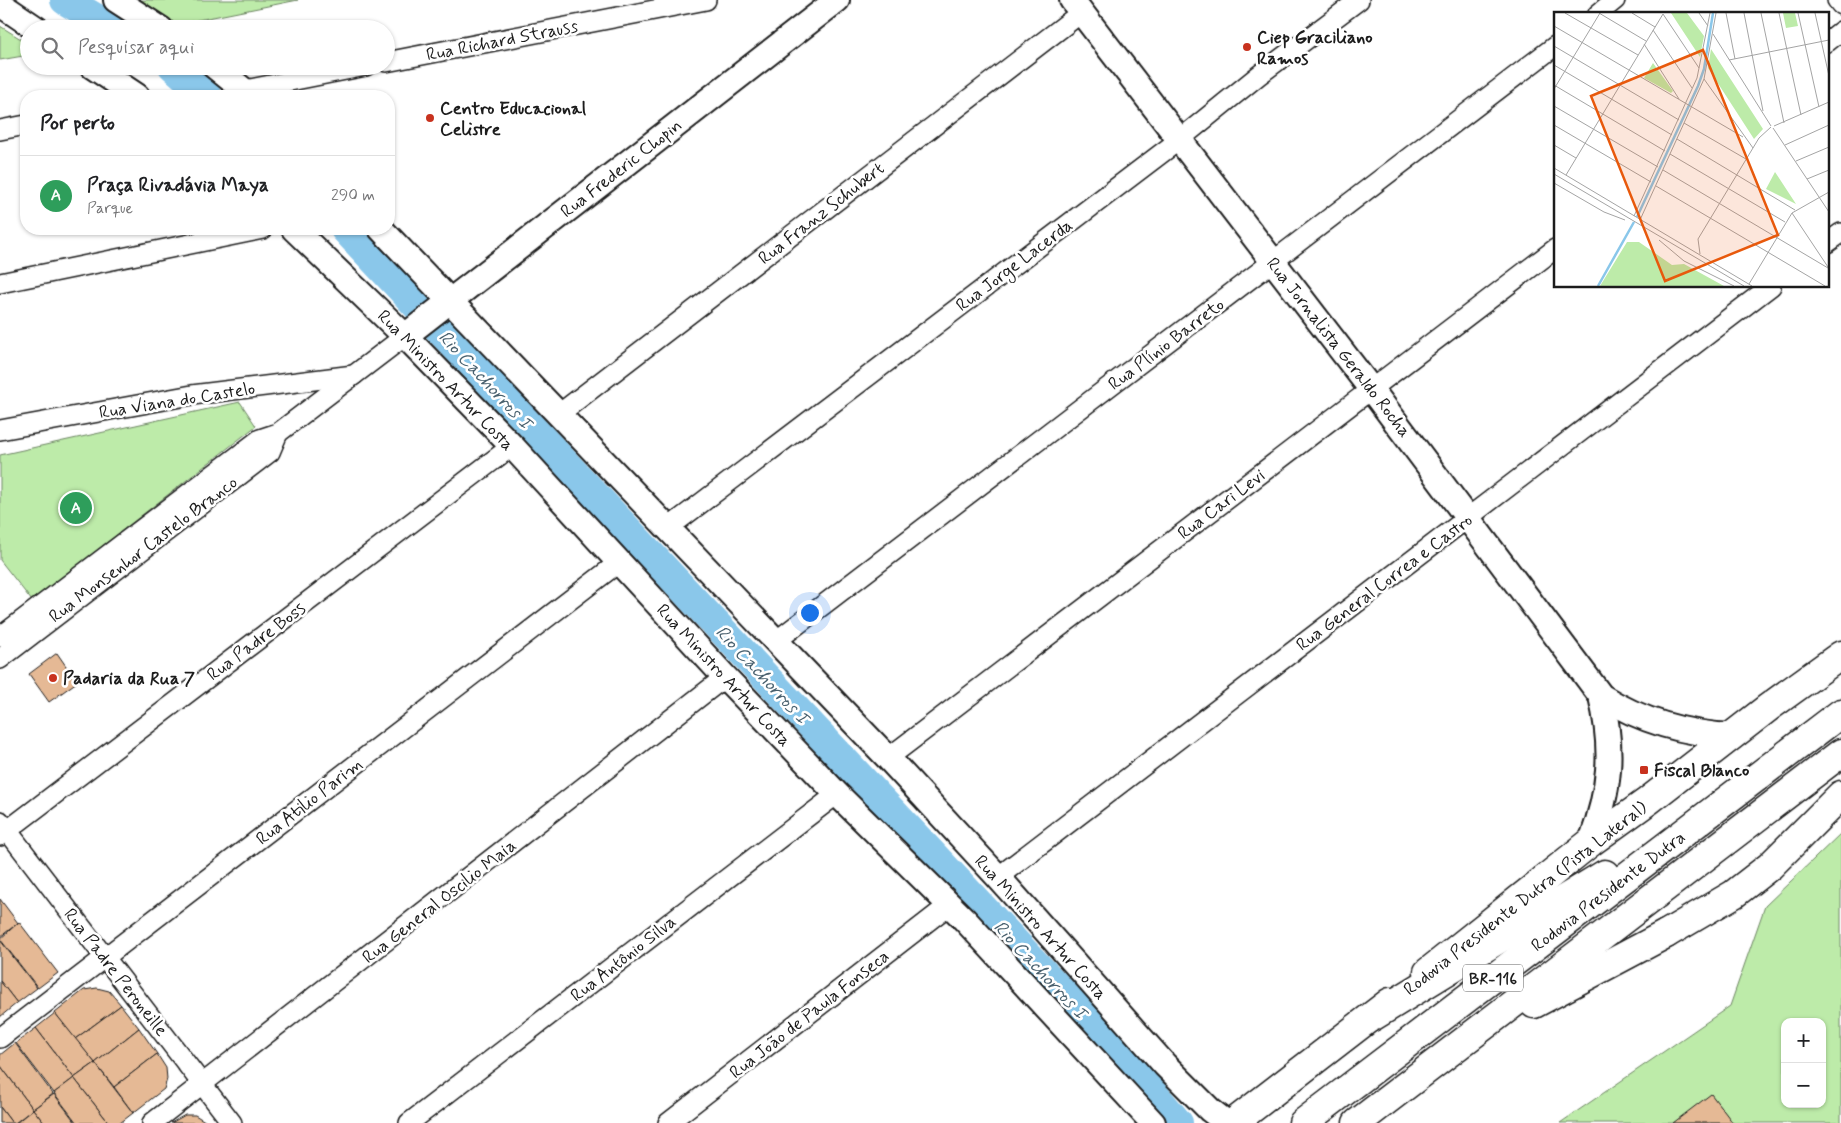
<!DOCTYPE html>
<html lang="pt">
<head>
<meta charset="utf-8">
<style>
  body { margin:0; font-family:Mynerve,sans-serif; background:#f6f6f6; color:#202124 }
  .controls { position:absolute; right:15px; bottom:15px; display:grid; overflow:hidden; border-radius:10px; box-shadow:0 1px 4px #0004 }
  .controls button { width:45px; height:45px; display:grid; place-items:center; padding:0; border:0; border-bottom:1px solid #e0e0e0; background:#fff; color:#202124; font:25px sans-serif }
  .you { position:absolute; left:809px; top:612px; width:18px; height:18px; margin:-12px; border:4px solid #fff; border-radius:50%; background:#1a73e8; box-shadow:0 0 0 8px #1a73e833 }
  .badge { display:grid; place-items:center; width:32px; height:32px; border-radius:50%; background:#0b8043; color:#fff; font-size:16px; font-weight:700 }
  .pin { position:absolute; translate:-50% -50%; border:2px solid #fff; box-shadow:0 1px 5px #0006 }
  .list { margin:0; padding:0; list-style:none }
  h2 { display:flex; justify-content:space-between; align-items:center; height:65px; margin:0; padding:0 20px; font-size:21px }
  h2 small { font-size:16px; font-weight:400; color:#757577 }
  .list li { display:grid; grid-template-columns:32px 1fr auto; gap:15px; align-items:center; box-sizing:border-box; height:80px; padding:0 20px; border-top:1px solid #e0e0e0 }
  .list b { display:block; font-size:19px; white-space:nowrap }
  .list p { margin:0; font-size:16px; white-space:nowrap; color:#757577 }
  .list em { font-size:16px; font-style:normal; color:#757577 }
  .icon { flex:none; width:28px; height:28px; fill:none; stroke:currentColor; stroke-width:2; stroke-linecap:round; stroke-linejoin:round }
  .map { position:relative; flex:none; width:1841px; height:1123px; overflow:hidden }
  .search { position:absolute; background:#fff; box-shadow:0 1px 4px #0004; left:20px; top:20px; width:375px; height:55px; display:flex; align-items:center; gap:12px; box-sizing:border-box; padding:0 18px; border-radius:28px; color:#757577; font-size:19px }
  .panel { position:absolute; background:#fff; box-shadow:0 1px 4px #0004; left:20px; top:90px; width:375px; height:145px; border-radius:20px }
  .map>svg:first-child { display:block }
  .green { fill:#bdeba9; stroke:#6c8462; fill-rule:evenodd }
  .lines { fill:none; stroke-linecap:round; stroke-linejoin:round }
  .river { stroke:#8ac7ea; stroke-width:30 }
  .building { fill:#e5b995; stroke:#1c1c1c }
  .minor-casing { stroke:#1c1c1c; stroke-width:22 }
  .tertiary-casing { stroke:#1c1c1c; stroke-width:28 }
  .trunk-casing { stroke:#1c1c1c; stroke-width:31 }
  .motorway-casing { stroke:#1c1c1c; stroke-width:31 }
  .minor { stroke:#fff; stroke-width:19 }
  .tertiary { stroke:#fff; stroke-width:24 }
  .trunk { stroke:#fff; stroke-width:28 }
  .motorway { stroke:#fff; stroke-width:28 }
  .poi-dot { fill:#c8321e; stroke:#fff; stroke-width:2 }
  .labels { text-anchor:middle; stroke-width:5; stroke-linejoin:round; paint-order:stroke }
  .shield { fill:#fff; stroke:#606060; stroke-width:1 }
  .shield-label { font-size:16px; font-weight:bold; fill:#1c1c1c }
  .poi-label { font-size:18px; font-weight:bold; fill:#1c1c1c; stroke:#fff; text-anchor:start }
  .street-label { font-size:18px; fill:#1c1c1c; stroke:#fff }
  .water-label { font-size:19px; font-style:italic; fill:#48606e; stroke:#fff }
  .inset-river { fill:none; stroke:#8ac7ea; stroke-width:2.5 }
  .inset-road { fill:none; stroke:#a4a4a4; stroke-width:1 }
  .view { fill:#e8590c; fill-opacity:0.15; stroke:#e8590c; stroke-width:2.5 }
  .inset-edge { fill:none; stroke:#1c1c1c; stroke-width:2.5 }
</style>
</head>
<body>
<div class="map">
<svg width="1841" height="1123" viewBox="0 0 1841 1123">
  <rect width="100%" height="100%" fill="#fff"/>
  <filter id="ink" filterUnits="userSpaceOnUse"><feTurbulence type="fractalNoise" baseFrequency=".02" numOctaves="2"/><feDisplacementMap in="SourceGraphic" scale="10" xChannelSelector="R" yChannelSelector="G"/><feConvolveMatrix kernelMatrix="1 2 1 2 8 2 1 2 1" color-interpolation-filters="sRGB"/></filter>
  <g filter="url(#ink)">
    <g class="green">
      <path d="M 127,0 L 298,0 L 168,26 Z"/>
      <path d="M 0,26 L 29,44 L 29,55 L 0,60 Z"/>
      <path d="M 240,402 L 256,426 L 32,601 L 0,560 L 0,455 Z"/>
      <path d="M 1841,833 L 1841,1123 L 1560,1123 L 1730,1006 L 1765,906 ZM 1785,1022 L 1822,1022 L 1822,1104 L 1785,1104 Z"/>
    </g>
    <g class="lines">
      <g class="river">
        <path d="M 65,0 L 114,29"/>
        <path d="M 173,66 L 207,96"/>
        <path d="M 345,229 L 1119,1053 L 1178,1123"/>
      </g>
    </g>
    <g class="building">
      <path d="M 57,653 L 77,682 L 49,702 L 29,674 Z"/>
      <path d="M 0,899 L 18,923 L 0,937 Z"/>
      <path d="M 19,922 L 58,973 L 38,988 L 0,939 Z"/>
      <path d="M 0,940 L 37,988 L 17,1003 L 0,981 Z"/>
      <path d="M 0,981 L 17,1003 L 0,1017 Z"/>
      <path d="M 97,988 L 109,991 L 121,1005 L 75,1039 L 55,1013 L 84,990 Z"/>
      <path d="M 121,1005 L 139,1028 L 95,1063 L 75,1039 Z"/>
      <path d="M 55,1013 L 95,1063 L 74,1078 L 36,1028 Z"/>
      <path d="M 36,1028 L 74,1078 L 54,1093 L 16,1043 Z"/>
      <path d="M 139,1028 L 157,1054 L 114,1087 L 95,1063 Z"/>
      <path d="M 15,1043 L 53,1094 L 33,1109 L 0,1065 L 0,1055 Z"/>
      <path d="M 157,1054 L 166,1068 L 167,1079 L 164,1089 L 133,1113 L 114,1087 Z"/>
      <path d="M 95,1063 L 133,1113 L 120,1123 L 109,1123 L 74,1078 Z"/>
      <path d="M 0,1065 L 33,1109 L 15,1123 L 12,1123 L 0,1107 Z"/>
      <path d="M 74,1078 L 109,1123 L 77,1123 L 54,1093 Z"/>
      <path d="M 54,1094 L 76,1123 L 44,1123 L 33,1109 Z"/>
      <path d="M 1711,1094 L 1733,1123 L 1673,1123 Z"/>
      <path d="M 0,1107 L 12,1123 L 0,1123 Z"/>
      <path d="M 33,1109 L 44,1123 L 16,1123 Z"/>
      <path d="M 185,1115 L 195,1115 L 208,1123 L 171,1123 Z"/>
    </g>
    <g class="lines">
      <defs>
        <g id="minor">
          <path d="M 1837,0 L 1841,5"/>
          <path d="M 1598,14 L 1615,0"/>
          <path d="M 1827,42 L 1841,31"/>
          <path d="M 386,62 L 706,0"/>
          <path d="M 245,90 L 366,66"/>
          <path d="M 0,130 L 26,125"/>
          <path d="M 1827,243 L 1841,233"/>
          <path d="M 0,283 L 263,229"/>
          <path d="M 559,414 L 1082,12"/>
          <path d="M 0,430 L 192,395 L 354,375"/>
          <path d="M 667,529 L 1179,140 L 1259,75 L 1359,0"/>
          <path d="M 0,637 L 260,439 L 278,433 L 405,336"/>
          <path d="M 776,641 L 1555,46"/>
          <path d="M 0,659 L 270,452 L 278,433"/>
          <path d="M 888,758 L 1555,249"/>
          <path d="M 0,821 L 232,1123"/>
          <path d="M 0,836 L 512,446"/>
          <path d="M 998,877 L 1771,286"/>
          <path d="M 0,1038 L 618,563"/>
          <path d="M 152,1123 L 725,677"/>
          <path d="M 409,1123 L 837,794"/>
          <path d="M 668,1123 L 949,905"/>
        </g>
        <g id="tertiary">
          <path d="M 116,0 L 161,29"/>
          <path d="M 1072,0 L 1371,389 L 1601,696 C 1641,721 1686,734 1733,736"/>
          <path d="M 0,4 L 37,29"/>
          <path d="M 92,66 L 137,96"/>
          <path d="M 214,66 L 251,96"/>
          <path d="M 294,229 L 405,336 L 512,446 L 725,677 L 837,794 L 965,920 L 1153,1123"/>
          <path d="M 381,229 L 888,758 L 998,877 L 1165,1065 L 1210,1110 L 1227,1123"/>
          <path d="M 405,336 L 837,0"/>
          <path d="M 1591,842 C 1610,790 1614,751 1601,696"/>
        </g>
        <g id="trunk">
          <path d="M 1666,934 L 1734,894 L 1770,866 L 1841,795"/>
          <path d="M 1428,972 L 1591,842 L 1648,801 L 1769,707 L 1841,655"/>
          <path d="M 1233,1123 L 1390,1002"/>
        </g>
        <g id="motorway">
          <path d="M 1534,1004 L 1666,934"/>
          <path d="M 1372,1017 L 1605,874"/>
          <path d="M 1303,1123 L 1841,713"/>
          <path d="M 1357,1123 L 1841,753"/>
        </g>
      </defs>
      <use href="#minor" class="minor-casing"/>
      <use href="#tertiary" class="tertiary-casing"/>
      <use href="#trunk" class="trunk-casing"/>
      <use href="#motorway" class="motorway-casing"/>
      <use href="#minor" class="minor"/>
      <use href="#tertiary" class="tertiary"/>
      <use href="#trunk" class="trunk"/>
      <use href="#motorway" class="motorway"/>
    </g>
  </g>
  <g class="poi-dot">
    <circle cx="1247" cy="47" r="5"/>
    <circle cx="430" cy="118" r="5"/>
    <circle cx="53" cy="678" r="5"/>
    <rect x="1639" y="765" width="10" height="10" rx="2.5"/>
  </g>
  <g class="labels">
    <rect class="shield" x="1463" y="964.5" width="60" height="27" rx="4"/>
    <g class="shield-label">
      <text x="1493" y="984">BR-116</text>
    </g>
    <g class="poi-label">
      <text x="1257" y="43">Ciep Graciliano<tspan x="1257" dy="21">Ramos</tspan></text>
      <text x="440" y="114">Centro Educacional<tspan x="440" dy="21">Celistre</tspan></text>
      <text x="63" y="684">Padaria da Rua 7</text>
      <text x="1654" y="776">Fiscal Blanco</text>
    </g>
    <g class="street-label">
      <text transform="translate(502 40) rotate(-11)" y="6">Rua Richard Strauss</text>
      <text transform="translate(621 168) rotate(-38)" y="6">Rua Frederic Chopin</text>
      <text transform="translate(821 213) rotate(-38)" y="6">Rua Franz Schubert</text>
      <text transform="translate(1014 265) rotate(-37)" y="6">Rua Jorge Lacerda</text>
      <text transform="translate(1166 344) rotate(-37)" y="6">Rua Plínio Barreto</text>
      <text transform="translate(1339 347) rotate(52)" y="6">Rua Jornalista Geraldo Rocha</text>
      <text transform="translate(446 380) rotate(46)" y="6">Rua Ministro Artur Costa</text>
      <text transform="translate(177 400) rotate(-9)" y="6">Rua Viana do Castelo</text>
      <text transform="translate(1221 504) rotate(-37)" y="6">Rua Cari Levi</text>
      <text transform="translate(143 549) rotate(-37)" y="6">Rua Monsenhor Castelo Branco</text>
      <text transform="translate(1384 582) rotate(-37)" y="6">Rua General Correa e Castro</text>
      <text transform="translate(256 641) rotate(-37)" y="6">Rua Padre Boss</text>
      <text transform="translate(724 675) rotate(47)" y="6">Rua Ministro Artur Costa</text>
      <text transform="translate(309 801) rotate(-38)" y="6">Rua Atilio Parim</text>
      <text transform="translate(1608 891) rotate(-37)" y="6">Rodovia Presidente Dutra</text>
      <text transform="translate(1525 898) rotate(-38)" y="6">Rodovia Presidente Dutra (Pista Lateral)</text>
      <text transform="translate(439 901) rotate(-38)" y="6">Rua General Oscilio Maia</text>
      <text transform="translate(1041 927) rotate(48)" y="6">Rua Ministro Artur Costa</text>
      <text transform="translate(623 958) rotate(-38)" y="6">Rua Antônio Silva</text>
      <text transform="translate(116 972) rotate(52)" y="6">Rua Padre Peroneille</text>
      <text transform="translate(809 1014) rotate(-38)" y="6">Rua João de Paula Fonseca</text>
    </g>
    <g class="water-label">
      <text transform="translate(486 379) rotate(47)" y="7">Rio Cachorros I</text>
      <text transform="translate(763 674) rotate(47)" y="7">Rio Cachorros I</text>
      <text transform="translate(1041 969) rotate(47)" y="7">Rio Cachorros I</text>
    </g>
  </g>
  <g transform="translate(1554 12)">
    <rect width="275" height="275" fill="#fff"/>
    <path d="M 117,1 L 133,1 L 150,24 L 146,45 ZM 229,1 L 241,1 L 244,14 L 232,16 ZM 157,37 L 209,117 L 200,127 L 154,56 ZM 99,51 L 119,79 L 117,81 L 90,66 ZM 221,160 L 242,192 L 212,177 ZM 73,230 L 85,230 L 118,253 L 130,252 L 170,274 L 46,274 Z" fill="#bdeba9"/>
    <path class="inset-river" d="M 83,205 L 144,74 L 150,57 L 159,1M 44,274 L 80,210"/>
    <path class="inset-road" d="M 11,1 L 84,43M 45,1 L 92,29M 78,1 L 101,15M 145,1 L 154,14M 172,1 L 181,47M 190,1 L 209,99M 207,1 L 230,111M 225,1 L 247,103M 244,1 L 265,95M 261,1 L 275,64M 109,2 L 145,56M 0,14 L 189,125M 99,18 L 138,76M 159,22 L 217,114M 90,32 L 125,87M 0,34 L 125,108M 175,48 L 275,28M 0,53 L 118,123M 150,67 L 199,136M 0,73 L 111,139M 0,77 L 46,1M 0,94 L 104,155M 130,111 L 192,147M 0,113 L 97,170M 220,114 L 275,90M 219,116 L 275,200M 123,127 L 241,198M 0,133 L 22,146M 231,133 L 275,113M 116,142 L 231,210M 242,149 L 275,135M 0,156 L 198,274M 109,158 L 274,256M 0,162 L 190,274M 12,163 L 109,2M 253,167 L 275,158M 0,171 L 50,200 L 71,208M 102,174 L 271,274M 238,201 L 274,255M 80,204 L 143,66 L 156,1M 86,208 L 150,67 L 162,1M 105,228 L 130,249 L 180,274M 146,242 L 144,227 L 205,126 L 217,115M 195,272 L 238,201 L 275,180"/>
    <path class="view" d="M 149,38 L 224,223 L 111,269 L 37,84 Z"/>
    <rect width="275" height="275" class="inset-edge"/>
  </g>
</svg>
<div class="controls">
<button>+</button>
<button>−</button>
</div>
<div class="you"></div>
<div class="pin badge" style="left:76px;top:508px;background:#2e9e5b">A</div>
<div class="search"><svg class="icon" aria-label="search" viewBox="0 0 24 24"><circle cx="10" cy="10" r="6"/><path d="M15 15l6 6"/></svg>Pesquisar aqui</div>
<section class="panel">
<h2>Por perto<small></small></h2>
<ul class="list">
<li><span class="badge" style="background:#2e9e5b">A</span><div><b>Praça Rivadávia Maya</b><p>Parque</p></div><em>290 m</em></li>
</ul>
</section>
</div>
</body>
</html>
